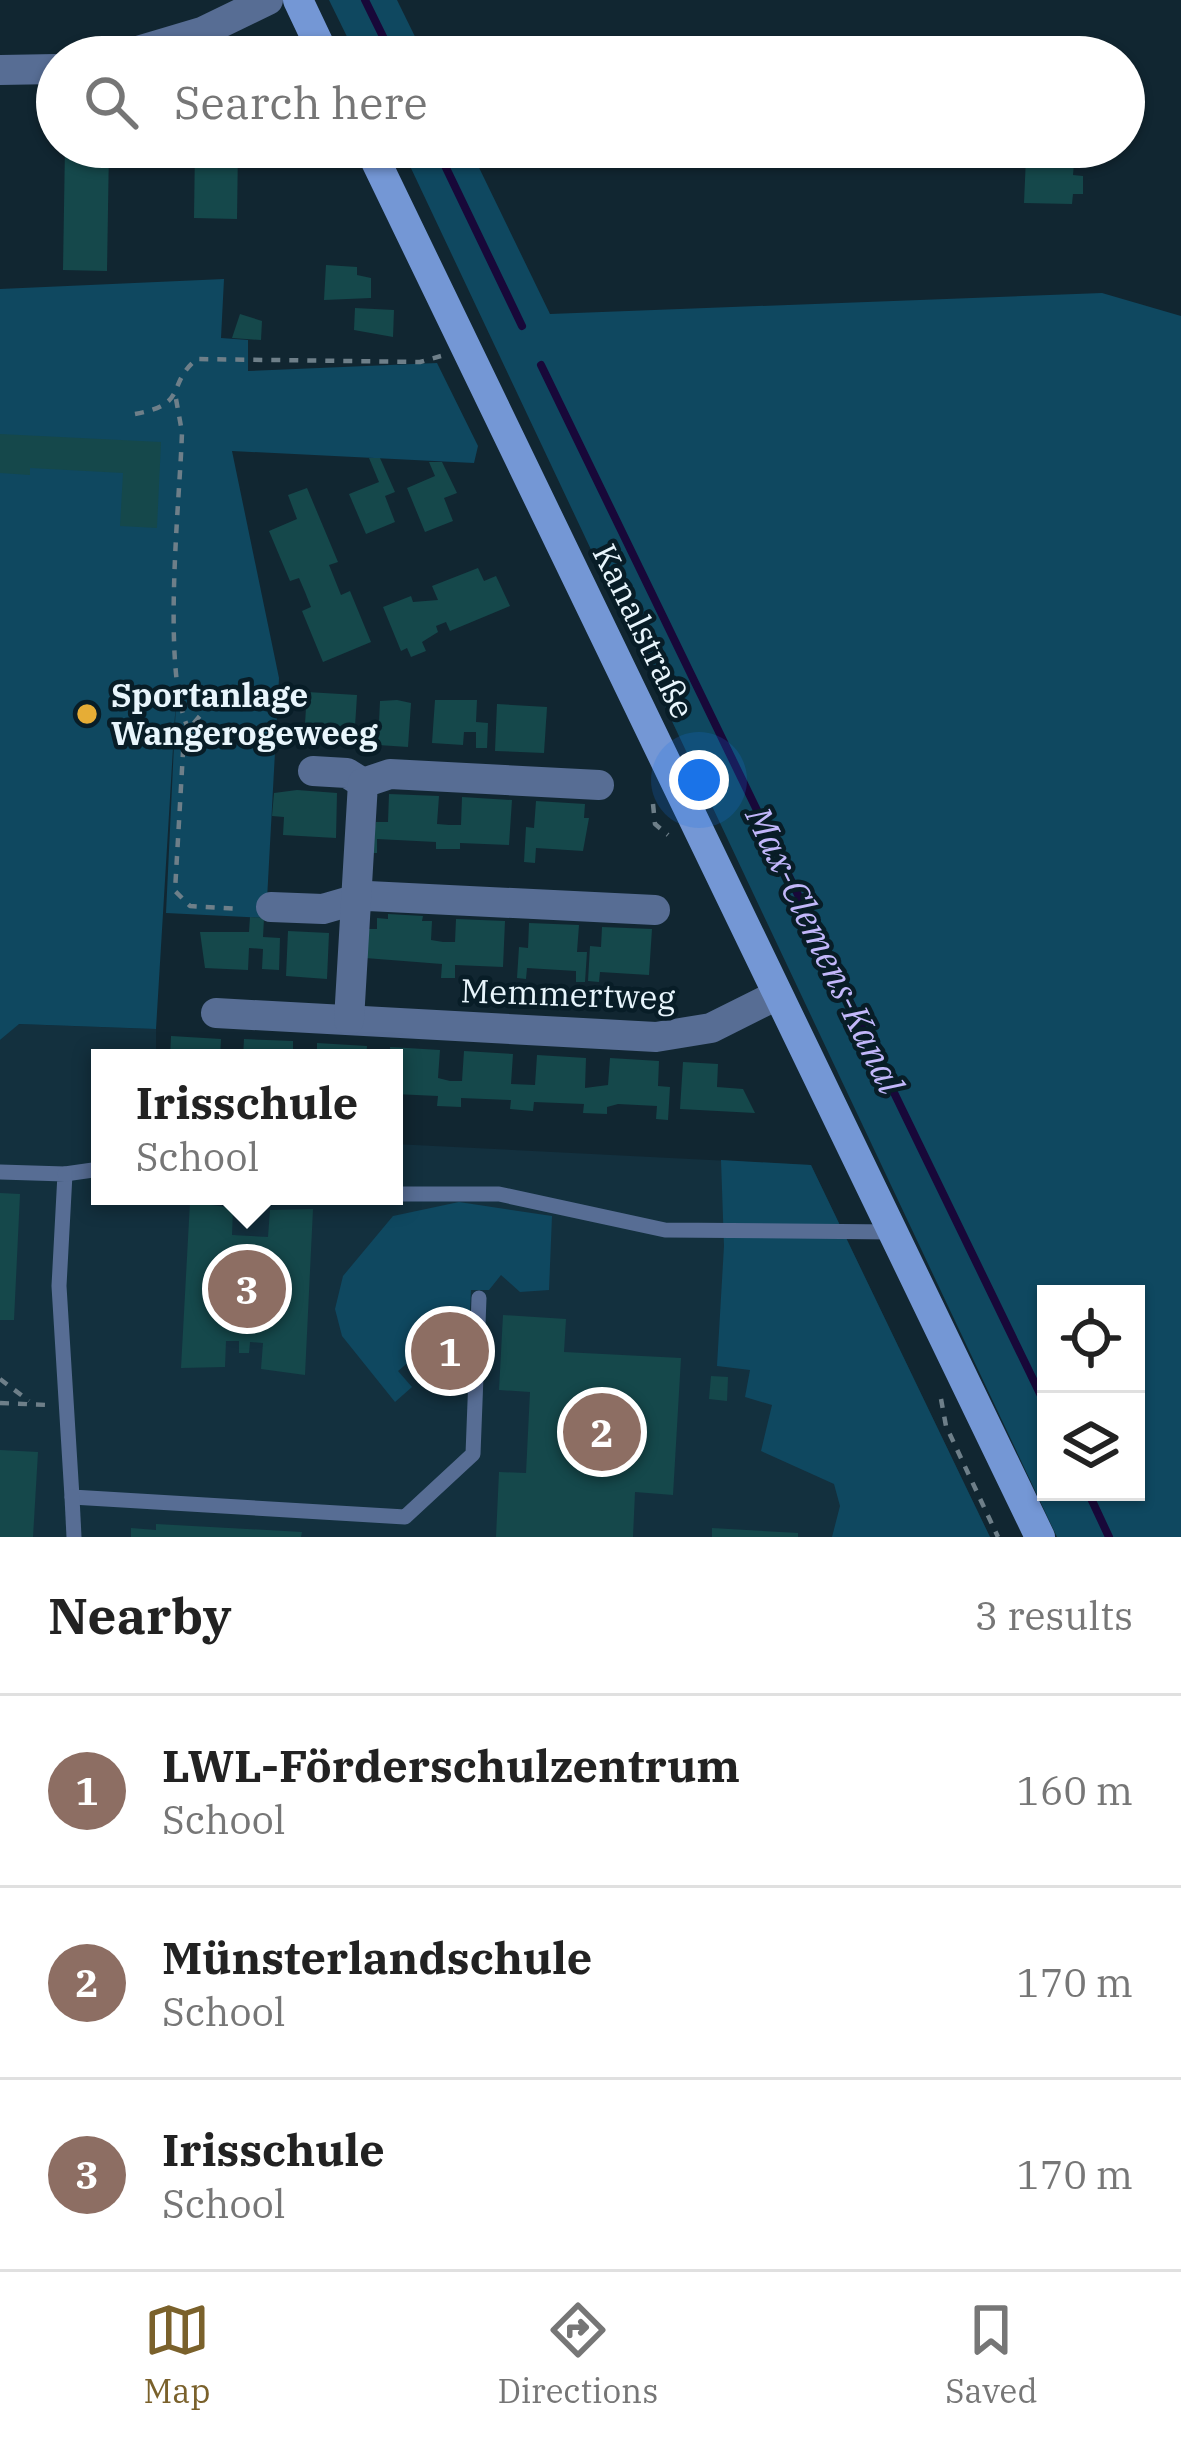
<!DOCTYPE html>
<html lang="en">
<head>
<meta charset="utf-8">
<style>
  body { margin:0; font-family:"IBM Plex Serif",serif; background:#f6f6f6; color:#222 }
  .controls { position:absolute; right:36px; bottom:36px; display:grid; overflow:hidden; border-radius:0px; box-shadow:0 3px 9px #0004 }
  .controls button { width:108px; height:108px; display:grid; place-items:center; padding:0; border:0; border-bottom:3px solid #e0e0e0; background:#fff; color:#222; font:60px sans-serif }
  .you { position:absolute; left:699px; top:780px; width:42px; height:42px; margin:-30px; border:9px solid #fff; border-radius:50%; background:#1a73e8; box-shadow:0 0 0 18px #1a73e833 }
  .badge { display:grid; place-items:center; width:78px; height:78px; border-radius:50%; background:#7a612b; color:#fff; font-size:39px; font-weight:700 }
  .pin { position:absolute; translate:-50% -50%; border:6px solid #fff; box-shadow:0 3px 12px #0006 }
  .popup { position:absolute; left:91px; top:1049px; width:312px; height:156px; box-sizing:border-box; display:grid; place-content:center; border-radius:0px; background:#fff; filter:drop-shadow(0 3px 9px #0005); font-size:39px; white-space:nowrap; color:#767676 }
  .popup b { font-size:45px; color:#222 }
  .popup::after { content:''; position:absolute; left:50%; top:100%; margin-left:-24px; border:24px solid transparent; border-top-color:#fff }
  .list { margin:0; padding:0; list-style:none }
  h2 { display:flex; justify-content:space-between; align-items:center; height:156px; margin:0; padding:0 48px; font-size:51px }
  h2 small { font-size:39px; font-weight:400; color:#767676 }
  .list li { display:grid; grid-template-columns:78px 1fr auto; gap:36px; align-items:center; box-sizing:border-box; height:192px; padding:0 48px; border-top:3px solid #e0e0e0 }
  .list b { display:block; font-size:45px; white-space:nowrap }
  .list p { margin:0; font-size:39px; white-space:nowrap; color:#767676 }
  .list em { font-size:39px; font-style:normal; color:#767676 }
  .icon { flex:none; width:66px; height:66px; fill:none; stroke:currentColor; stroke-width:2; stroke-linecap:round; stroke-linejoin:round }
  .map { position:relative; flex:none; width:1181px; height:1537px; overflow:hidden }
  .search { position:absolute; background:#fff; box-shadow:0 3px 9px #0004; left:36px; right:36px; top:36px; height:132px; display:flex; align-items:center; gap:30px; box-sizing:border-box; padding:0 42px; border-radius:66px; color:#767676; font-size:45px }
  .sheet { height:732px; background:#fff }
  nav { display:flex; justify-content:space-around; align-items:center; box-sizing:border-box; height:168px; border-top:3px solid #e0e0e0; background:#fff; font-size:33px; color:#767676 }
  nav a { display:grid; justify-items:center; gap:6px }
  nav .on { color:#7a612b }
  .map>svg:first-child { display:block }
  .built { fill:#13303e }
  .green { fill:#0f4860; fill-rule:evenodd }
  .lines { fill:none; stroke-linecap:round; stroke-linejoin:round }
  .stream { stroke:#180839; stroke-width:8 }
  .building { fill:#15484b }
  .path { stroke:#6e7f89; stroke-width:4.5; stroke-dasharray:9 9; stroke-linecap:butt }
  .service { stroke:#576d94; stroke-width:15 }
  .minor { stroke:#576d94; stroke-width:30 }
  .secondary { stroke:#7497d5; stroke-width:30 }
  .poi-dot { fill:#e6ad36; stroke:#081d27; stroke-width:4.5 }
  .labels { text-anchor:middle; stroke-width:9; stroke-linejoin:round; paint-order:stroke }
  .street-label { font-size:33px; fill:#e8f5fc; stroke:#081d27 }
  .poi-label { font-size:33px; font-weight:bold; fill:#e8f5fc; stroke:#081d27; text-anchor:start }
  .water-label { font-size:36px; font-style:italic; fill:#c2b7fa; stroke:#081d27 }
</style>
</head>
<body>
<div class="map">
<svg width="1181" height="1537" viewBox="0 0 1181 1537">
  <rect width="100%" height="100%" fill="#112631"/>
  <path class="built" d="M 18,1024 L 156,1029 L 156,1058 L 100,1058 L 100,1196 L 394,1196 L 394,1144 L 811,1165 L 990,1537 L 0,1537 L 0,1040 Z"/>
  <g class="green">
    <path d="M 329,0 L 397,0 L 425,57 L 357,57 Z"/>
    <path d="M 401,147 L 469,147 L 550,314 L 1102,293 L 1181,316 L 1181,1537 L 1057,1537 ZM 1046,1294 L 1136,1294 L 1136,1492 L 1046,1492 Z"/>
    <path d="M 224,279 L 221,338 L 248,340 L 248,371 L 437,363 L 478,446 L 474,463 L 232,451 L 279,678 L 266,918 L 166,913 L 177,682 L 156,1029 L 19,1024 L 0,1040 L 0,289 Z"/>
    <path d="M 721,1160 L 811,1165 L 990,1537 L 832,1537 L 840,1506 L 834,1484 L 761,1451 L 772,1405 L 745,1397 L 750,1370 L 717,1366 L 724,1246 Z"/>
    <path d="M 459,1202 L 552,1216 L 549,1290 L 520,1292 L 501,1275 L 489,1290 L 471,1290 L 467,1363 L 439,1337 L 398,1371 L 412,1387 L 395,1402 L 342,1336 L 335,1309 L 343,1276 L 393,1216 Z"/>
  </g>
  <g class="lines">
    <g class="stream">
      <path d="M 365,0 L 393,57"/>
      <path d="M 436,147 L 522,326"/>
      <path d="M 541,365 L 1046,1406"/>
      <path d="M 1088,1492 L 1109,1537"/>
    </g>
  </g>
  <g class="building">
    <path d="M 65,147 L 109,147 L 107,271 L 63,270 Z"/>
    <path d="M 195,147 L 238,147 L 237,219 L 194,218 Z"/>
    <path d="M 1008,147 L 1046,147 L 1045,162 L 1074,163 L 1073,175 L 1083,176 L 1083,194 L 1073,194 L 1072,204 L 1024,203 L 1026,157 L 1008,156 Z"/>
    <path d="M 326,265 L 357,267 L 357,275 L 371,278 L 371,298 L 324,300 Z"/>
    <path d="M 355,308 L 394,310 L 393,337 L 354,330 Z"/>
    <path d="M 240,314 L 262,321 L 261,340 L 232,338 Z"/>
    <path d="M 0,434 L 161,442 L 157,528 L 120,526 L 123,473 L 30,468 L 30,475 L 0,473 Z"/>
    <path d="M 369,458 L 380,458 L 395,492 L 385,496 L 395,522 L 366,534 L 349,494 L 379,482 Z"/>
    <path d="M 429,462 L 442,462 L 457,493 L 444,498 L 453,521 L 425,532 L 407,488 L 435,476 Z"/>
    <path d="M 307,488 L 338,562 L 329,565 L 341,595 L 350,591 L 371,642 L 323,662 L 302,611 L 311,607 L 305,592 L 299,578 L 290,581 L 269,531 L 297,519 L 288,495 Z"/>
    <path d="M 478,568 L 484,581 L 496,576 L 510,606 L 450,631 L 446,622 L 436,626 L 438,632 L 422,642 L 426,651 L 411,657 L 407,648 L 401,651 L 383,607 L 411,596 L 413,602 L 438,600 L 432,586 Z"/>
    <path d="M 307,692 L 357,695 L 354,742 L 304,740 Z"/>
    <path d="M 397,700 L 411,703 L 408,747 L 378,745 L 380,701 Z"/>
    <path d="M 435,700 L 477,700 L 476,722 L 488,723 L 487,748 L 476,748 L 476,732 L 464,732 L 463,745 L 432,743 Z"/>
    <path d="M 497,704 L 547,707 L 544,753 L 495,751 Z"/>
    <path d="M 297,790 L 337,793 L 336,838 L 283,835 L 284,817 L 272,816 L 274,793 Z"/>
    <path d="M 389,794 L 439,796 L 437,824 L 449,825 L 461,825 L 462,797 L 512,800 L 509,845 L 460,843 L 460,849 L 436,849 L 436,842 L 377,839 L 377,853 L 369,853 L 376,822 L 388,822 Z"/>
    <path d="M 536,801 L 585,804 L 584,818 L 589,818 L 583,851 L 536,848 L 535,863 L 524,862 L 526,827 L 534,828 Z"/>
    <path d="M 388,914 L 423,916 L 422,921 L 432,921 L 431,940 L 443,942 L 455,942 L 456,919 L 505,921 L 503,967 L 455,965 L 455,978 L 441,978 L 442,964 L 365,958 L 366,929 L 377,929 L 377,918 L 388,919 Z"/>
    <path d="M 250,917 L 264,918 L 263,937 L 280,938 L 279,970 L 262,969 L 263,949 L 249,948 L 248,970 L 205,968 L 200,932 L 249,932 Z"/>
    <path d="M 529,923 L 579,925 L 577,952 L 587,952 L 585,982 L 576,982 L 576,971 L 527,968 L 526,979 L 517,978 L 519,947 L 528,948 Z"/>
    <path d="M 602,927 L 652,929 L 649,975 L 600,972 L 599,982 L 588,981 L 590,946 L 601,947 Z"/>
    <path d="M 288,931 L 329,933 L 327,979 L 286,976 Z"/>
    <path d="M 171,1036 L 221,1039 L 220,1058 L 170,1058 Z"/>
    <path d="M 244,1039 L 293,1041 L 293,1058 L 243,1058 Z"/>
    <path d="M 317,1043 L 367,1046 L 366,1058 L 317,1058 Z"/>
    <path d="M 390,1047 L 440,1050 L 438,1078 L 450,1081 L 462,1081 L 464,1051 L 513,1054 L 511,1084 L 535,1085 L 537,1055 L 586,1058 L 585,1088 L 608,1085 L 610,1058 L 659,1061 L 658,1086 L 670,1087 L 668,1120 L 656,1119 L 657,1106 L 618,1104 L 607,1107 L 607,1114 L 583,1113 L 584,1104 L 534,1102 L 533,1111 L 521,1110 L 510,1109 L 511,1100 L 461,1098 L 461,1107 L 437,1106 L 438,1096 L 394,1094 Z"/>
    <path d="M 683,1062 L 718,1064 L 717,1087 L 743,1089 L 755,1113 L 680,1109 Z"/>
    <path d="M 0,1193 L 20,1194 L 14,1320 L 0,1320 Z"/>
    <path d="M 190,1202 L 233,1208 L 232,1235 L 268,1237 L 270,1210 L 313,1209 L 305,1375 L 261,1369 L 263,1343 L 250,1342 L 249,1353 L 239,1353 L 239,1341 L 226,1341 L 225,1367 L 181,1368 Z"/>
    <path d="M 503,1315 L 566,1319 L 564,1352 L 681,1358 L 673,1495 L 635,1492 L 633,1537 L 496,1537 L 499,1472 L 526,1473 L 530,1392 L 499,1390 Z"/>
    <path d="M 711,1376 L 728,1377 L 727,1401 L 709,1399 Z"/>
    <path d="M 0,1450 L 38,1452 L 33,1537 L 0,1537 Z"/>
    <path d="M 156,1524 L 302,1532 L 301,1537 L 131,1537 L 131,1528 L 156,1530 Z"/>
    <path d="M 712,1528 L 798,1533 L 798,1537 L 712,1537 Z"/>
  </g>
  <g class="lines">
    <g class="path">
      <path d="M 176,399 L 182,432 C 180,501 160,677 190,732"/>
      <path d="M 135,414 C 190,404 165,385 197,359 L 420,362 L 441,356"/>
      <path d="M 223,689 L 193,724 L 183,752 L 175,891 L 190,906 L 241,909"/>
      <path d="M 653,804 L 655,824 L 668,835"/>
      <path d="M 0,1379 L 29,1401"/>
      <path d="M 941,1399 L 946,1426 L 998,1537"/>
      <path d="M 0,1403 L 48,1405"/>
    </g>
    <g class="service">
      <path d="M 0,1172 L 65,1174 L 59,1286 L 72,1497 L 405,1517 L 473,1454 L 479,1298"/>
      <path d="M 65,1174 L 100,1169"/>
      <path d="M 394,1194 L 499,1194 L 665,1230 L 893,1232"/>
      <path d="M 72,1497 L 74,1537"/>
    </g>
    <g class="minor">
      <path d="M 118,57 L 202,32 L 268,0"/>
      <path d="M 0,70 L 57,69"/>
      <path d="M 313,771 L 347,773 L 363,783"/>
      <path d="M 271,907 L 323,909 L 368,896 L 655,910"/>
      <path d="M 216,1013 L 656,1037 L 711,1028 L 777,995"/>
      <path d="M 349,1020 L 363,783 L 390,774 L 599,785"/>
    </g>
    <g class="secondary">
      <path d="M 298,0 L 325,57"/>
      <path d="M 369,147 L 1040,1537"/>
    </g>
  </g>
  <circle class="poi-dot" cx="87" cy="714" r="12"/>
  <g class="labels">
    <g class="street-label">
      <text transform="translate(644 631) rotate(64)" y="12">Kanalstraße</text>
      <text transform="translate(568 994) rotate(2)" y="12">Memmertweg</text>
    </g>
    <g class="poi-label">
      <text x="111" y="707">Sportanlage<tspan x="111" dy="38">Wangerogeweeg</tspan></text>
    </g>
    <g class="water-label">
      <text transform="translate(825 950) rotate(64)" y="13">Max-Clemens-Kanal</text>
    </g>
  </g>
</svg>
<div class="controls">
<button><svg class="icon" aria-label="locate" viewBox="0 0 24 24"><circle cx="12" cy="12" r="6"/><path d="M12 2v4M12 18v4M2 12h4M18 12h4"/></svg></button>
<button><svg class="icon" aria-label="layers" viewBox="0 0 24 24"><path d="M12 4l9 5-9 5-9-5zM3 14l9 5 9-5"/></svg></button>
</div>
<div class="you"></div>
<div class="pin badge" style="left:450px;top:1351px;background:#8d6e63">1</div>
<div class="pin badge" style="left:602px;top:1432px;background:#8d6e63">2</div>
<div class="pin badge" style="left:247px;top:1289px;background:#8d6e63">3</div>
<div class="popup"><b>Irisschule</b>School</div>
<div class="search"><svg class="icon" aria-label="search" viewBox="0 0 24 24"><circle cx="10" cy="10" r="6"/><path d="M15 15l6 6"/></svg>Search here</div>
</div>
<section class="sheet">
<h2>Nearby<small>3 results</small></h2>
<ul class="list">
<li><span class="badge" style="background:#8d6e63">1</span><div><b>LWL-Förderschulzentrum</b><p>School</p></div><em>160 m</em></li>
<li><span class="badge" style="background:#8d6e63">2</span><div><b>Münsterlandschule</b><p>School</p></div><em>170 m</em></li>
<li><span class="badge" style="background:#8d6e63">3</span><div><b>Irisschule</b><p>School</p></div><em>170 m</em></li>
</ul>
</section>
<nav>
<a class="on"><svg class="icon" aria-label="map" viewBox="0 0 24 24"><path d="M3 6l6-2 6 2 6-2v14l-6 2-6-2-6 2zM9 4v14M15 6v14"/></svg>Map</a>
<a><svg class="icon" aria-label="directions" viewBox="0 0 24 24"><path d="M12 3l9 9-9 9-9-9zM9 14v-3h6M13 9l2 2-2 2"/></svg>Directions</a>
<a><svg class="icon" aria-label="saved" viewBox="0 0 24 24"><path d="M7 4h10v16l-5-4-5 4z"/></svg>Saved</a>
</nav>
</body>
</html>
